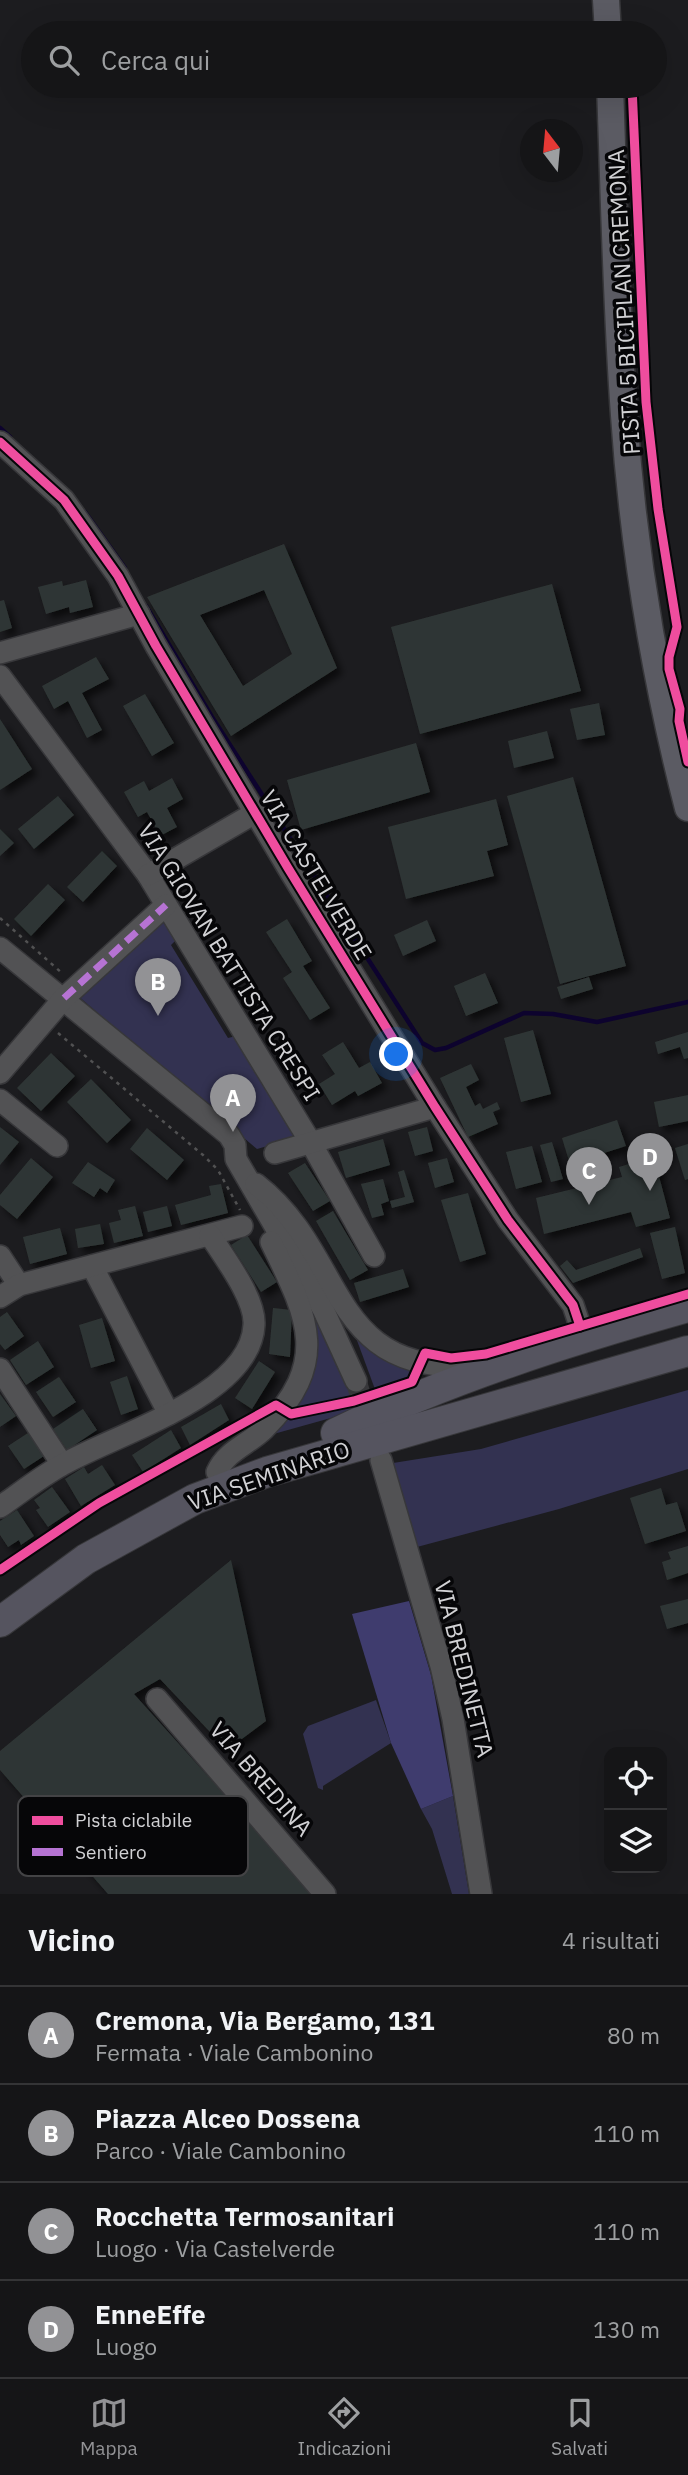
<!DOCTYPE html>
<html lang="it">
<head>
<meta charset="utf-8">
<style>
  body { margin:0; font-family:"IBM Plex Sans",sans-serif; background:#222224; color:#f1f3f6 }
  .controls { position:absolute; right:21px; bottom:21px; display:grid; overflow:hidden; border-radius:14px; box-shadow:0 7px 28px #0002 }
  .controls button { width:63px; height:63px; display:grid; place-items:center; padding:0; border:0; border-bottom:2px solid #343436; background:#151517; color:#f1f3f6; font:35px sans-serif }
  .compass { position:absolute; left:520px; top:119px; width:63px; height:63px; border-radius:50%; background:#151517; box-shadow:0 7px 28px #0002; rotate:344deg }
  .you { position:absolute; left:397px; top:1055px; width:24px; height:24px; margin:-18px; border:5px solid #fff; border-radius:50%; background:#1a73e8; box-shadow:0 0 0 10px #1a73e833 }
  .badge { display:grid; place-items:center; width:46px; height:46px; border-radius:50%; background:#929295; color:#fff; font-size:23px; font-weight:700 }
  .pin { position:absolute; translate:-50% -58px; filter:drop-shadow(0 2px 4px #0008) }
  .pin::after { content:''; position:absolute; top:37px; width:24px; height:21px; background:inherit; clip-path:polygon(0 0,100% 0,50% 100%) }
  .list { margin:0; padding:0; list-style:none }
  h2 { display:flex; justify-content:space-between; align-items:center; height:91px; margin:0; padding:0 28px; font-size:30px }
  h2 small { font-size:23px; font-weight:400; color:#9d9fa1 }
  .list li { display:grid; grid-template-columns:46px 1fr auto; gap:21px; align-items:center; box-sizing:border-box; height:98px; padding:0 28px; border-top:2px solid #343436 }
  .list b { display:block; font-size:26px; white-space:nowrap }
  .list p { margin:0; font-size:23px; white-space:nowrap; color:#9d9fa1 }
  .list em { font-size:23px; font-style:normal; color:#9d9fa1 }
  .icon { flex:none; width:38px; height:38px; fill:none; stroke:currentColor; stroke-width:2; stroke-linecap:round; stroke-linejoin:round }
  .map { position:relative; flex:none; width:688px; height:1894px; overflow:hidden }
  .search { position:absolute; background:#151517; box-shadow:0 7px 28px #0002; left:21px; right:21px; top:21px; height:77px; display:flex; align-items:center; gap:18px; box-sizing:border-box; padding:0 24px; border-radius:38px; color:#9d9fa1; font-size:26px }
  .sheet { height:483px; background:#151517 }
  nav { display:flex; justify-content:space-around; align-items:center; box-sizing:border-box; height:98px; border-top:2px solid #343436; background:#151517; font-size:19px; color:#9d9fa1 }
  nav a { display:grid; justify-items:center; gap:4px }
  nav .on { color:#929295 }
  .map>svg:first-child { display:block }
  .green { fill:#333251 }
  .forest { fill:#3f3c6e }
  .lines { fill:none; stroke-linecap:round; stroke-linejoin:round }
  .stream { stroke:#0d032e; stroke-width:4.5 }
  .building { fill:#2f3635; fill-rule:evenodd; filter:url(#shadow) }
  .minor-tunnel { stroke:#37373a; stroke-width:21; stroke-dasharray:21 10; stroke-linecap:butt }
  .minor-casing { stroke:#37373a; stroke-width:24 }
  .major-casing { stroke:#37373a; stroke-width:29 }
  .highway-casing { stroke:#37373a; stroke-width:32 }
  .path { stroke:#515152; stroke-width:2.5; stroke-dasharray:3.5 5; stroke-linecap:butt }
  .minor { stroke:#525254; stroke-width:21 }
  .major { stroke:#5b5b63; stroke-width:26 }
  .highway { stroke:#55545f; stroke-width:30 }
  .quiet { stroke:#b673d3; stroke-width:7; stroke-dasharray:14 7; stroke-linecap:butt }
  .cycleway-casing { stroke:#060608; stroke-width:13 }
  .cycleway { stroke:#ef4d9e; stroke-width:9 }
  .labels { text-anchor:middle; stroke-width:7; stroke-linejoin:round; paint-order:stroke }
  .street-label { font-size:23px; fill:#d1d1d4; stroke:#060608 }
  .key { fill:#060608; stroke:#434345; stroke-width:2 }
  .key-label { font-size:19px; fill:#d1d1d4 }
</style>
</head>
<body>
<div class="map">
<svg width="688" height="1894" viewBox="0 0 688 1894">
  <defs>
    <filter id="shadow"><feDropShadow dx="5.5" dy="5.5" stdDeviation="3.5" flood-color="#0009"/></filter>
  </defs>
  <rect width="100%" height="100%" fill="#1c1c1f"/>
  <g class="green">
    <path d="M 164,917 L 177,939 L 171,945 L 228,1038 L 236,1036 L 299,1137 L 257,1149 L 78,996 Z"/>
    <path d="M 308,1303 L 339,1360 L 352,1398 L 292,1413 C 306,1374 325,1344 308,1303 Z"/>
    <path d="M 355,1335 L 417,1370 L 410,1382 L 376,1392 Z"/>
    <path d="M 688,1390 L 688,1469 L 559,1509 L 417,1547 L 393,1463 L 481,1449 Z"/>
    <path d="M 353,1403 L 356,1411 L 270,1435 L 285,1417 Z"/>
    <path d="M 376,1700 L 391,1743 L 323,1786 L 323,1790 L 318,1788 L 303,1734 L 308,1726 Z"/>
    <path d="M 453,1796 L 469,1894 L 452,1894 L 432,1829 L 421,1809 Z"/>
  </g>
  <path class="forest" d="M 409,1601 L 431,1675 L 453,1796 L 421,1809 L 391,1743 L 352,1614 Z"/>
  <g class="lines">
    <g class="stream">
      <path d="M 0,428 L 10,437"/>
      <path d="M 85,512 L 125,568"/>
      <path d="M 146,606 L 212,717 L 422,1043 L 435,1050 L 446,1048 L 524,1013 L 553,1014 L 597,1022 L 688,1002"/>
    </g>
  </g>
  <g class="building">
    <path d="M 284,544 L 337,668 L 231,736 L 147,597 ZM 264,590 L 292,654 L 243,686 L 200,615 Z"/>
    <path d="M 86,580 L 93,607 L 70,613 L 69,607 L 46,614 L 38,587 L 62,581 L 63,586 Z"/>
    <path d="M 552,584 L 581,691 L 420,734 L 391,627 Z"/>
    <path d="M 4,600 L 12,628 L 0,632 L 0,601 Z"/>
    <path d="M 96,657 L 109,679 L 82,693 L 102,730 L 87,738 L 68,701 L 54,709 L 42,686 Z"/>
    <path d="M 145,694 L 174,743 L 152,756 L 123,706 Z"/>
    <path d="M 599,703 L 605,735 L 577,740 L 570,709 Z"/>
    <path d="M 0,719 L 32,769 L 0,790 Z"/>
    <path d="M 547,731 L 554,758 L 514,768 L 508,741 Z"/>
    <path d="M 416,743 L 430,792 L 301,830 L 287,780 Z"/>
    <path d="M 573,777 L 626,966 L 560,984 L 507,796 Z"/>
    <path d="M 172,778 L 183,799 L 167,808 L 177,827 L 160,836 L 147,812 L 138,817 L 124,792 L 144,781 L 149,791 Z"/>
    <path d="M 58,796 L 74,815 L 34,849 L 18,829 Z"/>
    <path d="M 496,799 L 508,845 L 487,851 L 494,876 L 406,899 L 388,827 Z"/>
    <path d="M 0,829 L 14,843 L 0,856 Z"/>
    <path d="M 102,851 L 117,866 L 83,902 L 67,887 Z"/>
    <path d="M 48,884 L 65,900 L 31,936 L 14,919 Z"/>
    <path d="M 287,919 L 312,961 L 303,966 L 330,1008 L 310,1020 L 283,978 L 292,972 L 266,932 Z"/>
    <path d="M 427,920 L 436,941 L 403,956 L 394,935 Z"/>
    <path d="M 485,973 L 498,1003 L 466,1016 L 454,986 Z"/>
    <path d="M 589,977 L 593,989 L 561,999 L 557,987 Z"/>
    <path d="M 533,1030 L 551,1094 L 521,1102 L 504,1038 Z"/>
    <path d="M 688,1032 L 688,1058 L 684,1059 L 680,1047 L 658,1054 L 655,1042 Z"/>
    <path d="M 343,1042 L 359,1068 L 370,1062 L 382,1083 L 358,1096 L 355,1091 L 332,1105 L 319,1084 L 335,1074 L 322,1055 Z"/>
    <path d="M 51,1053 L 75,1076 L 41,1111 L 17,1088 Z"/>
    <path d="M 471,1064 L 479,1080 L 466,1087 L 475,1106 L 480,1103 L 483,1109 L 497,1102 L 500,1109 L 493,1112 L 498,1124 L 468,1137 L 440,1078 Z"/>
    <path d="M 91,1079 L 131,1120 L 107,1143 L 67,1102 Z"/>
    <path d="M 688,1095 L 688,1121 L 659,1127 L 654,1102 Z"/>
    <path d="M 617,1120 L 626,1146 L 570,1164 L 562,1138 Z"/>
    <path d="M 0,1127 L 19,1142 L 0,1165 Z"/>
    <path d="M 427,1127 L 433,1151 L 415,1156 L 408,1132 Z"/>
    <path d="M 147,1128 L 184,1160 L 167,1180 L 130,1149 Z"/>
    <path d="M 383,1139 L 390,1165 L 346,1178 L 338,1152 Z"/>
    <path d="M 665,1139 L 669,1153 L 654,1157 L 670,1218 L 636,1227 L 631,1212 L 544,1234 L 536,1198 L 622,1177 L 619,1167 L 642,1160 L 639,1150 Z"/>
    <path d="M 552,1142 L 563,1179 L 551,1182 L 540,1145 Z"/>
    <path d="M 688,1144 L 688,1179 L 685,1180 L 675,1148 Z"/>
    <path d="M 532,1146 L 542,1182 L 516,1189 L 506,1152 Z"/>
    <path d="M 31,1158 L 53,1177 L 17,1219 L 0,1205 L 0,1195 Z"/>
    <path d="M 447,1158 L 454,1182 L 435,1188 L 428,1163 Z"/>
    <path d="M 88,1162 L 115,1180 L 107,1193 L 100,1188 L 94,1197 L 72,1183 Z"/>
    <path d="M 305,1163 L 330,1201 L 313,1211 L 288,1173 Z"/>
    <path d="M 404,1170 L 414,1202 L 392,1208 L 390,1201 L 405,1197 L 398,1172 Z"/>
    <path d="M 383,1179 L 389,1201 L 381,1204 L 384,1215 L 372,1218 L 361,1184 Z"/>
    <path d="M 221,1184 L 228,1213 L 181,1225 L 175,1205 L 211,1195 L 209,1186 Z"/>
    <path d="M 468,1193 L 486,1254 L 460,1262 L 441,1200 Z"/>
    <path d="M 135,1206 L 143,1236 L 114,1243 L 109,1223 L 121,1220 L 118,1210 Z"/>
    <path d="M 167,1206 L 172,1226 L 148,1232 L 143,1212 Z"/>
    <path d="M 333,1211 L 368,1270 L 350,1280 L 316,1221 Z"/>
    <path d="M 100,1224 L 104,1244 L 78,1248 L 75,1229 Z"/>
    <path d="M 675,1227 L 685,1273 L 662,1279 L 650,1233 Z"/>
    <path d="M 60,1228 L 67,1254 L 30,1264 L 23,1237 Z"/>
    <path d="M 247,1235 L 277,1282 L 261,1292 L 231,1245 Z"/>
    <path d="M 640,1248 L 643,1257 L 573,1283 L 560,1266 L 567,1260 L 576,1270 Z"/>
    <path d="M 403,1269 L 409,1287 L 360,1302 L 354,1283 Z"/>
    <path d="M 273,1308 L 292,1310 L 290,1357 L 269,1354 Z"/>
    <path d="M 7,1312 L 24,1336 L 5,1350 L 0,1344 L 0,1317 Z"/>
    <path d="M 102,1318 L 115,1361 L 91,1368 L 79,1325 Z"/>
    <path d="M 38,1341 L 54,1367 L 26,1385 L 10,1360 Z"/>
    <path d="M 259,1361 L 275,1372 L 252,1409 L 235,1398 Z"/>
    <path d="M 127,1376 L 138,1409 L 121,1415 L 110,1382 Z"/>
    <path d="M 59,1377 L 76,1402 L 53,1417 L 36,1392 Z"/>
    <path d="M 0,1394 L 16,1416 L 0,1427 Z"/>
    <path d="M 221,1404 L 229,1420 L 190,1445 L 181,1427 Z"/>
    <path d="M 83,1409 L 97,1430 L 67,1450 L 53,1429 Z"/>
    <path d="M 171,1430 L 181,1448 L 143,1472 L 132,1455 Z"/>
    <path d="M 28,1433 L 44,1456 L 24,1469 L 8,1446 Z"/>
    <path d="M 102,1465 L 115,1485 L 81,1506 L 65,1479 L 84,1467 L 88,1474 Z"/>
    <path d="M 52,1487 L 70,1512 L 48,1527 L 36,1510 L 40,1508 L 34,1500 Z"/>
    <path d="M 661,1488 L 666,1505 L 677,1502 L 686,1531 L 645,1544 L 630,1498 Z"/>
    <path d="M 17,1510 L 34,1536 L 21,1545 L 19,1540 L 8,1547 L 0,1535 L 0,1521 Z"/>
    <path d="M 688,1546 L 688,1573 L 667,1580 L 662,1562 L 671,1559 L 668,1552 Z"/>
    <path d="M 231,1560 L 266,1721 L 227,1750 L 160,1679 L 134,1694 L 314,1894 L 108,1894 L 0,1770 L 0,1751 Z"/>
    <path d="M 688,1599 L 688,1623 L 667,1629 L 660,1606 Z"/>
  </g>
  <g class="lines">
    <path class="minor-tunnel" d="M 356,1381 L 372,1432"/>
    <defs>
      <g id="minor">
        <path d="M 0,442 L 64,500 L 118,576 L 156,646 L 288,868 L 435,1107 L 508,1220 L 573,1305 L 580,1326 L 576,1340"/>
        <path d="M 0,653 L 139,614"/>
        <path d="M 0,676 L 148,875 L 311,1143 L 374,1256"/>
        <path d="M 148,875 L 255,813"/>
        <path d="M 0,948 L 229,1135 L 235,1145 L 236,1159 L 323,1309 L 356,1381"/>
        <path d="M 0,1073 L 64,998 L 166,905"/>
        <path d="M 0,1100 L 57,1146"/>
        <path d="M 275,1153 L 435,1107"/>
        <path d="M 256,1184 C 350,1257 324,1376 480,1366"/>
        <path d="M 0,1256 L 19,1285"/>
        <path d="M 92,1266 L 169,1414"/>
        <path d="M 0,1297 L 19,1285 L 242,1226"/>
        <path d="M 0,1369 L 62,1464"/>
        <path d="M 381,1460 L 441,1666 L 453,1719 L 481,1894"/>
        <path d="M 217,1472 C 226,1451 249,1444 264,1429 C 332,1361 307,1316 271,1242"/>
        <path d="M 0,1507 C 20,1493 40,1477 62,1465 C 113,1435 251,1396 254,1325 C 256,1299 224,1257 210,1235"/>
        <path d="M 157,1699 L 325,1894"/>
      </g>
      <g id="major">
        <path d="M 606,0 L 608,33"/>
        <path d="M 610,86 C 614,195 616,306 624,415 C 633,548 655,680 688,808"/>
      </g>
      <g id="highway">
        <path d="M 336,1433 C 449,1379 567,1341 688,1307"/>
        <path d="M 0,1622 L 86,1559 L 195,1499 L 267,1472 L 688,1351"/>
      </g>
    </defs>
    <use href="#minor" class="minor-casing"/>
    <use href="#major" class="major-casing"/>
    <use href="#highway" class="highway-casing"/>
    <g class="path">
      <path d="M 0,918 L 63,974"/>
      <path d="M 58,1033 L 203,1155 L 218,1170 L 240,1210"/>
    </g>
    <use href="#minor" class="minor"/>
    <use href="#major" class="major"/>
    <use href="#highway" class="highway"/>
    <path class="quiet" d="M 64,998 L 166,905"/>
    <defs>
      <g id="cycleway">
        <path d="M 632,86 L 646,402 L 658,509 L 677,627 L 669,657 L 669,669 L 680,709 L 679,721 L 688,762"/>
        <path d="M 0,442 L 64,500 L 118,576 L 156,646 L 288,868 L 435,1107 L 508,1220 L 573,1305 L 580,1326"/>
        <path d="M 0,1570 L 99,1503 L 276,1405 L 291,1414 L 354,1401 L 412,1382 L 425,1353 L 451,1358 L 486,1354 L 688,1294"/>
      </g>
    </defs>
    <use href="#cycleway" class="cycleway-casing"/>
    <use href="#cycleway" class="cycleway"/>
  </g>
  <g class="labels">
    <g class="street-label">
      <text transform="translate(624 302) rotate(-93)" y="8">PISTA 5 BICIPLAN CREMONA</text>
      <text transform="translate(316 875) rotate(59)" y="8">VIA CASTELVERDE</text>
      <text transform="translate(229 962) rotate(58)" y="8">VIA GIOVAN BATTISTA CRESPI</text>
      <text transform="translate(269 1476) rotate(-19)" y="8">VIA SEMINARIO</text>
      <text transform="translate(464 1669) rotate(76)" y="8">VIA BREDINETTA</text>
      <text transform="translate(261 1779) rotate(49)" y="8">VIA BREDINA</text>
    </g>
  </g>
  <rect x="18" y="1796" width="230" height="80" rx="10" class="key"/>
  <rect x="32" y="1816" width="31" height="9" fill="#ef4d9e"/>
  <rect x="32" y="1848" width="31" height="8" fill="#b673d3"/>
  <g class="key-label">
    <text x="75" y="1827">Pista ciclabile</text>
    <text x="75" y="1859">Sentiero</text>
  </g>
</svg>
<div class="controls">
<button><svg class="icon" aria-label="locate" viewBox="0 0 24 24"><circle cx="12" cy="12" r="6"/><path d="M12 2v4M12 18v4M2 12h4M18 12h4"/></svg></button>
<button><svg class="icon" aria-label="layers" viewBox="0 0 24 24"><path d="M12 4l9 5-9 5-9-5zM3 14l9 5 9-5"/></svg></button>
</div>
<svg class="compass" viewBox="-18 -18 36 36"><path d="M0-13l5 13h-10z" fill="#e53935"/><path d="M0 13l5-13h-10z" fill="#9d9fa1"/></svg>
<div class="you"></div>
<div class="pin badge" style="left:233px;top:1132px">A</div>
<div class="pin badge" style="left:158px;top:1016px">B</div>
<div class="pin badge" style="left:589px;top:1205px">C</div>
<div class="pin badge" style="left:650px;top:1191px">D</div>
<div class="search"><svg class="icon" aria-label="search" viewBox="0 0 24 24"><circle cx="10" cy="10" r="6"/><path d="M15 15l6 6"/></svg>Cerca qui</div>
</div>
<section class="sheet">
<h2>Vicino<small>4 risultati</small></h2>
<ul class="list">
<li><span class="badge">A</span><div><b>Cremona, Via Bergamo, 131</b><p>Fermata · Viale Cambonino</p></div><em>80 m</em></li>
<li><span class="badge">B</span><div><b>Piazza Alceo Dossena</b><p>Parco · Viale Cambonino</p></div><em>110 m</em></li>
<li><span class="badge">C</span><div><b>Rocchetta Termosanitari</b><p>Luogo · Via Castelverde</p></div><em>110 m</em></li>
<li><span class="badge">D</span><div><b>EnneEffe</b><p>Luogo</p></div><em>130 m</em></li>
</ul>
</section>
<nav>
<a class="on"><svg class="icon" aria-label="map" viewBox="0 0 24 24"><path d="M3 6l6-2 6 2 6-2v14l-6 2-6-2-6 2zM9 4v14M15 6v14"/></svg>Mappa</a>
<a><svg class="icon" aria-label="directions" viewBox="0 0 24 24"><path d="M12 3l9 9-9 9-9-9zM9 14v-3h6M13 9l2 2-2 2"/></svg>Indicazioni</a>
<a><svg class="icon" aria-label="saved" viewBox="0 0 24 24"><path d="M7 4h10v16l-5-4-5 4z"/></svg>Salvati</a>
</nav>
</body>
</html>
